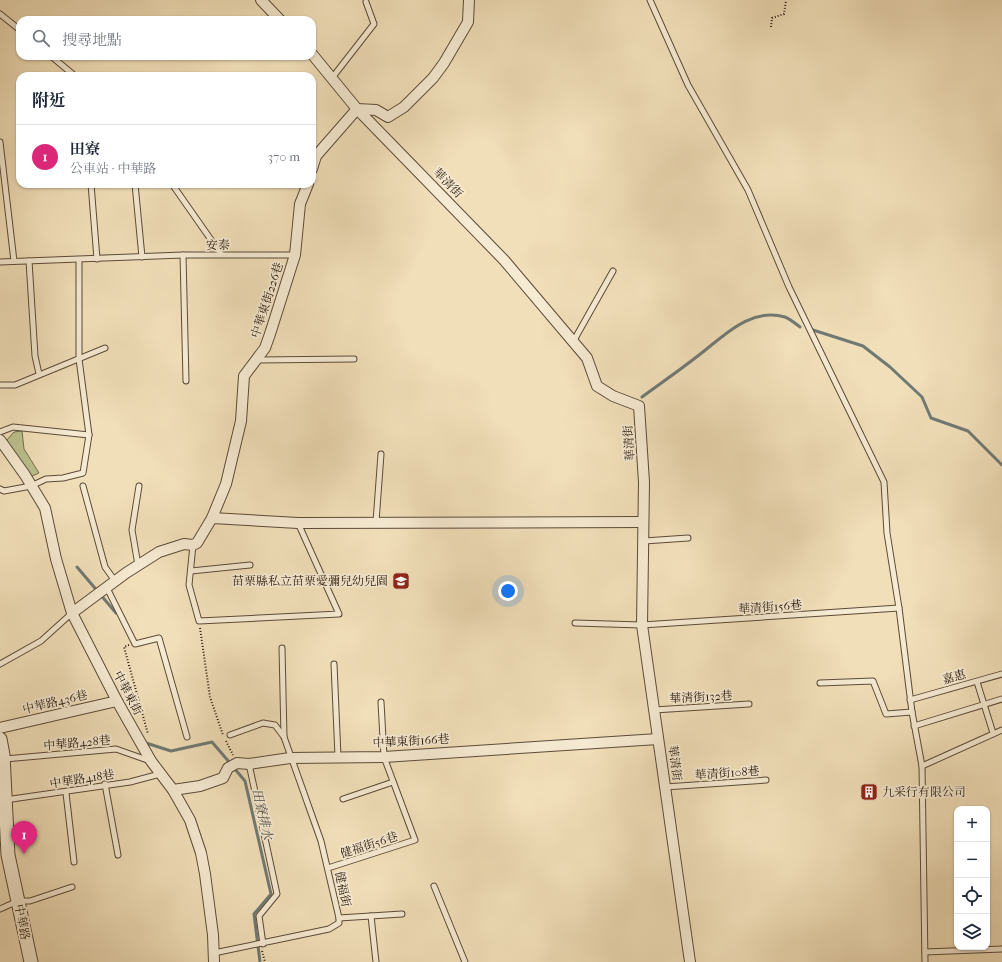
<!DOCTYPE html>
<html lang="zh-TW">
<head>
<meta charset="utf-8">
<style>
  body { margin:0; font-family:"IM FELL French Canon","Noto Serif TC",serif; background:#f2f2f3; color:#1f2937 }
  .controls { position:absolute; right:12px; bottom:12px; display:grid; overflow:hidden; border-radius:8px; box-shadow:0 1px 3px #0004 }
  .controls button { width:36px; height:36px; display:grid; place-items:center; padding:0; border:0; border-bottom:1px solid #e0e1e3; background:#fff; color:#1f2937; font:20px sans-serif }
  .you { position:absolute; left:508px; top:591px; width:14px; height:14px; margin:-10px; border:3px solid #fff; border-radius:50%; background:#1a73e8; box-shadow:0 0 0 6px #1a73e833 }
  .badge { display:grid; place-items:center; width:26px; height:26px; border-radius:50%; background:#db2777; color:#fff; font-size:13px; font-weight:700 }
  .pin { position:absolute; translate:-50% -33px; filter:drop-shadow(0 1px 2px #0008) }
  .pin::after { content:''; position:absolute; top:21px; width:14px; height:12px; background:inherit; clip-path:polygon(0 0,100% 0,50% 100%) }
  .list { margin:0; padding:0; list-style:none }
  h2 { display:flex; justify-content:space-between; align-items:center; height:52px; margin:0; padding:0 16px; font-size:17px }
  h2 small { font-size:13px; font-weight:400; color:#747a83 }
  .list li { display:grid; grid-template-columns:26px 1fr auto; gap:12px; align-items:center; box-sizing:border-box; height:64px; padding:0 16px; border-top:1px solid #e0e1e3 }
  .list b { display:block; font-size:15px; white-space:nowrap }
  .list p { margin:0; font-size:13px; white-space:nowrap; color:#747a83 }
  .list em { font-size:13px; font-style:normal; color:#747a83 }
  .icon { flex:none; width:22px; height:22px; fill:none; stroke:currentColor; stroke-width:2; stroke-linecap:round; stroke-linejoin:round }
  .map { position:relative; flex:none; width:1002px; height:962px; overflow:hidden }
  .search { position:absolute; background:#fff; box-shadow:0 1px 3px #0004; left:16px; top:16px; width:300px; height:44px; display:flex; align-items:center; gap:10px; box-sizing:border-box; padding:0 14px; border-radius:12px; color:#747a83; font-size:15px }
  .panel { position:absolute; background:#fff; box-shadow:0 1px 3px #0004; left:16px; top:72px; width:300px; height:116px; border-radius:12px }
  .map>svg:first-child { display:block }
  .green { fill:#bbc18f; stroke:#726e4e }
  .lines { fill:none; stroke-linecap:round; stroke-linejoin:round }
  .stream { stroke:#707a75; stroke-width:3 }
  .service-casing { stroke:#5b4b39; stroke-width:7 }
  .minor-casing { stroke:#5b4b39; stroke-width:12 }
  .tertiary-casing { stroke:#5b4b39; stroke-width:15 }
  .path { stroke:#291a0e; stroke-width:2; stroke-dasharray:1 2; stroke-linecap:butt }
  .service { stroke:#f6ead2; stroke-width:5 }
  .minor { stroke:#f6ead2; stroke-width:10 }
  .tertiary { stroke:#f6ead2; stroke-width:13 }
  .labels { text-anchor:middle; stroke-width:3.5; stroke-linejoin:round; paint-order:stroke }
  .street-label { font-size:12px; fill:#291a0e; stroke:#f6ead2 }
  .poi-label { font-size:12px; fill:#291a0e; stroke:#f6ead2; text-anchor:end }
  .water-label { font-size:13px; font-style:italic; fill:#53524a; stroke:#f6ead2 }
</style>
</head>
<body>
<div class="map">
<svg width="1002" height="962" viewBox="0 0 1002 962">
  <rect width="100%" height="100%" fill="#f1dfb9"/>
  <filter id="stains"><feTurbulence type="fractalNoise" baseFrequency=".005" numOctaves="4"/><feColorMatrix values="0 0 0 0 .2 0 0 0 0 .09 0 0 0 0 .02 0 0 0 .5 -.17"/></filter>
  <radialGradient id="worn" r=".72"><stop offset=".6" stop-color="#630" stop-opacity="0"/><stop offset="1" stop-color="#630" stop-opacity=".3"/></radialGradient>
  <path class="green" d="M 22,431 L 24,449 L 39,473 L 30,477 L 6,441 L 14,432 Z"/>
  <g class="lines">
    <g class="stream">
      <path d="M 813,330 L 863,346 L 890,367 L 922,397 L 931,418 L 968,431 L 1002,465"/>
      <path d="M 642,397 C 661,383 680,370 699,355 C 724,336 750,307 785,317 C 790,319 796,324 800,327"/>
      <path d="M 77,567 L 116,613"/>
      <path d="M 146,743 L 171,751 L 212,742 L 230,763"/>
      <path d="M 234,768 L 245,781 L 271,894 L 254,914 L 260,962"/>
    </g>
    <defs>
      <g id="service">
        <path d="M 650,0 L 688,85 L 748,190 L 789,287 L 884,482 L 887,533 L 899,608 L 912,712 L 922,766 L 925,962"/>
        <path d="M 0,14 L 20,30"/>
        <path d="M 51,56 L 75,76"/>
        <path d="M 332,78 L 374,24 L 366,2"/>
        <path d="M 0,142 L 14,261"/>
        <path d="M 91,184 L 97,259"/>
        <path d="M 135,184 L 142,257"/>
        <path d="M 172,184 L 221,254"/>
        <path d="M 183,255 L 186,381"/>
        <path d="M 29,261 L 35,356 L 39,374"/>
        <path d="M 0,262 L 183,255 L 295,255"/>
        <path d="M 573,342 L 613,271"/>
        <path d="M 257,360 L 354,359"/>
        <path d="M 0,385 L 15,385 L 105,348"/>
        <path d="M 0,432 L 13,427 L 89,435"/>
        <path d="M 83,486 L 105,567 L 115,581"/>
        <path d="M 0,489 L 4,491 L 31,486 L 46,479 L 63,478 L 83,473 L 89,435 L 79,359 L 79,260"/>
        <path d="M 376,522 L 381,454"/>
        <path d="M 644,541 L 688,538"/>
        <path d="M 193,545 L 189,585 L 199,621 L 339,614 L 298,523"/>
        <path d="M 138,565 L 132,530 L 139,486"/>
        <path d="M 191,571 L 250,565"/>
        <path d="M 107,588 L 135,644 L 159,638 L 187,737"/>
        <path d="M 575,623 L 642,625 L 899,608"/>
        <path d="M 282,648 L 284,737"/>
        <path d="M 0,664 L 41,641 L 72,613"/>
        <path d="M 334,664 L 338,757"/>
        <path d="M 977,682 L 993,733"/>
        <path d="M 820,683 L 873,681 L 886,714 L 912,712"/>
        <path d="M 910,700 L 1002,674"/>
        <path d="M 654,710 L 749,704"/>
        <path d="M 914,726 L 1002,699"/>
        <path d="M 5,759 L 116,749 L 150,761"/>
        <path d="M 249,764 L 277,894 L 259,916 L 263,944"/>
        <path d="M 922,766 L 1002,730"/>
        <path d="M 105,784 L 118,855"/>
        <path d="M 665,787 L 766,780"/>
        <path d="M 66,793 L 74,862"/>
        <path d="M 343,799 L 393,782"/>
        <path d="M 5,800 L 130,782 L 160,774"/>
        <path d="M 328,868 L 415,840 L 384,757 L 381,702"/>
        <path d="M 434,886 L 465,962"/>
        <path d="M 0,909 L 18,901 L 30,901 L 72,887"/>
        <path d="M 371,916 L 376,962"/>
        <path d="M 339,918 L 402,914"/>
        <path d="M 925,952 L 1002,949"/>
        <path d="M 214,953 L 329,929 L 339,923 L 339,918 L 321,841 L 284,737 L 275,725 L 263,723 L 230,735"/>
      </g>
      <g id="minor">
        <path d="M 261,0 L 280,20"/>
        <path d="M 312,54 L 357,109 L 504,260 L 587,358 L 597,386 L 613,396 L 639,406 L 644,482 L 642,625 L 690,962"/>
        <path d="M 357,109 L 376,110 L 388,117 L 404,107 L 433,78 L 444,63 L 468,22 L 469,0"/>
        <path d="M 312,169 L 316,156 L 357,109"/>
        <path d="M 0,440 L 25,475 L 45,508 L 56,559 L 72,613 L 117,701 L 151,761 L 173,790 L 190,820 L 201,853 L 205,874 L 213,935 L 214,962"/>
        <path d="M 212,518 L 298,523 L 643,522"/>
        <path d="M 72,613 L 126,573 L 159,552 L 184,544 L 193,545 L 197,543 L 212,518 L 226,484 L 241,421 L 244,376 L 265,348 L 270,334 L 295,255 L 300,204 L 308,184"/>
        <path d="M 0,728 L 117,701"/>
        <path d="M 173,790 L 200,786 L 223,778 L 228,768 L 237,763 L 249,764 L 290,758 L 384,757 L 658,739"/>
      </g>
      <path id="tertiary" d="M 0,739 L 3,755 L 8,855 L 31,962"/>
    </defs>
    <use href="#service" class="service-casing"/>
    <use href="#minor" class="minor-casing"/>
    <use href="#tertiary" class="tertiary-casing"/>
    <g class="path">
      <path d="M 771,27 L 772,18 L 784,14 L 786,0"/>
      <path d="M 200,628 L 210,697 L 223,735"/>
      <path d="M 129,645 L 124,647 L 148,734"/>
      <path d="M 226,741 L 233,755"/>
      <path d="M 262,951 L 265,962"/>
    </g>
    <use href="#service" class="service"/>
    <use href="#minor" class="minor"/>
    <use href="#tertiary" class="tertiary"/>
  </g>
  <defs>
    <symbol id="school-square" viewBox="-11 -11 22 22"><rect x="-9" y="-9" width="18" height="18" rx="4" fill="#8f2418" stroke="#f6ead2"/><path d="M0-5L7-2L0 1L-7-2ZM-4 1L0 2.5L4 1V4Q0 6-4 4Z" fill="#fff"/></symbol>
    <symbol id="building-square" viewBox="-11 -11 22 22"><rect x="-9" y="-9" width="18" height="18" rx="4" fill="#8f2418" stroke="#f6ead2"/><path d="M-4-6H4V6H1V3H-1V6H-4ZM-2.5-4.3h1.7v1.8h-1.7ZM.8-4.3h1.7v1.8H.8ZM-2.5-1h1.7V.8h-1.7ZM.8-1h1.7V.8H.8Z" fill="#fff"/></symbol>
  </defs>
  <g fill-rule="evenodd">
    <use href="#school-square" x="391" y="571" width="20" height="20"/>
    <use href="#building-square" x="859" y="782" width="20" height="20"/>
  </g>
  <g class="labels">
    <g class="street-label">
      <text transform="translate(448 183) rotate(46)" y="4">華清街</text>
      <text transform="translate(218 245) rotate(-1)" y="4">安泰</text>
      <text transform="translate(267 300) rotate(-72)" y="4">中華東街226巷</text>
      <text transform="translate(629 443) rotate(-94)" y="4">華清街</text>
      <text transform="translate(770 607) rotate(-4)" y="4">華清街156巷</text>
      <text transform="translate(954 677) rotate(-15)" y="4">嘉惠</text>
      <text transform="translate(128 693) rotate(62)" y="4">中華東街</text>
      <text transform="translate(701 697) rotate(-3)" y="4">華清街132巷</text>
      <text transform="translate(55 702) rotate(-13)" y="4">中華路436巷</text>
      <text transform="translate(411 741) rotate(-3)" y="4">中華東街166巷</text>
      <text transform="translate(77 743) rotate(-5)" y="4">中華路428巷</text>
      <text transform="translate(675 763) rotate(82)" y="4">華清街</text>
      <text transform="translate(727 773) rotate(-4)" y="4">華清街108巷</text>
      <text transform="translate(82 779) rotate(-9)" y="4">中華路418巷</text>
      <text transform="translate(369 845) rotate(-18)" y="4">健福街56巷</text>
      <text transform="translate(343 889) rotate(78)" y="4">健福街</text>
      <text transform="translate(22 922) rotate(79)" y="4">中華路</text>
    </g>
    <g class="poi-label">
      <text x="388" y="585">苗栗縣私立苗栗愛彌兒幼兒園</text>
      <text x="882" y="796" text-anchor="start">九采行有限公司</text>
    </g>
    <g class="water-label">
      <text transform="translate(263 814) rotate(77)" y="5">田寮排水</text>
    </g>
  </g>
  <rect width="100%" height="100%" filter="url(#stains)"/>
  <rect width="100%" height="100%" fill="url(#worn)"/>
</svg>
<div class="controls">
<button>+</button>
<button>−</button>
<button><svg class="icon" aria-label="locate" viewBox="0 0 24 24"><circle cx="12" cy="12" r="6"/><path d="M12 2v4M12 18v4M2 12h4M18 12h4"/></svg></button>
<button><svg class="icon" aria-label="layers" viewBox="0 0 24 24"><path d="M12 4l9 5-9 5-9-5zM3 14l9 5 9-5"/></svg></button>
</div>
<div class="you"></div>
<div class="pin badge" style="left:24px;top:854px">1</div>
<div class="search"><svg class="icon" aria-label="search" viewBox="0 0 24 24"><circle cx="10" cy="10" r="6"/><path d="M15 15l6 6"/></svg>搜尋地點</div>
<section class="panel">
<h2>附近<small></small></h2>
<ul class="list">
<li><span class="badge">1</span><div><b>田寮</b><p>公車站 · 中華路</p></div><em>370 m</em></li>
</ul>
</section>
</div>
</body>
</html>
